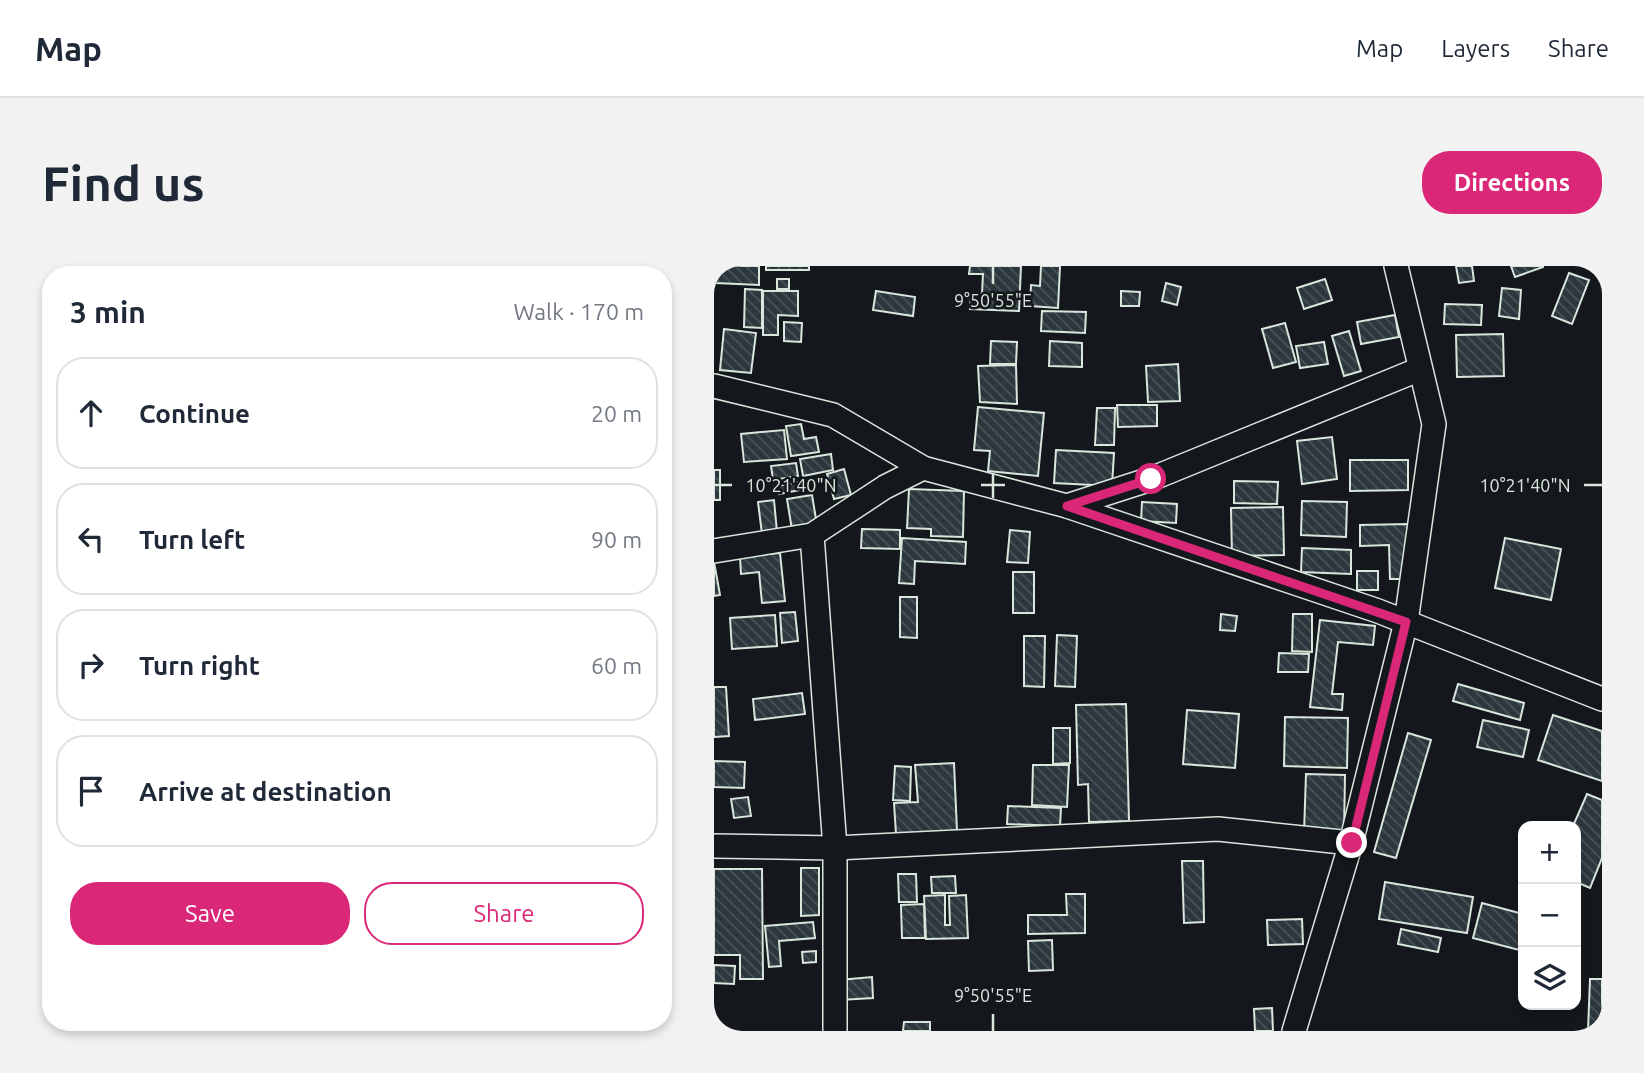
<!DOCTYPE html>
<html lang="en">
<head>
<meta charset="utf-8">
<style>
  body { margin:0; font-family:Ubuntu,sans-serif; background:#f2f2f3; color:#1f2937 }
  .controls { position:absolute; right:21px; bottom:21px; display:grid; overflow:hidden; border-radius:14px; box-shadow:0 4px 10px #0003 }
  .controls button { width:63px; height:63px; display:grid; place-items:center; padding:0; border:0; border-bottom:2px solid #e0e1e3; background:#fff; color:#1f2937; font:35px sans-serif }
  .stop { position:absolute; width:21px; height:21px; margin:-16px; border:5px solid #db2777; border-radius:50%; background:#fff }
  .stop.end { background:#db2777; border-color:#fff; box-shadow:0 2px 7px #0008 }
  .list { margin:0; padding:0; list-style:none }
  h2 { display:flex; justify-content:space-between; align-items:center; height:91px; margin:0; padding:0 28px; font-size:30px }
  h2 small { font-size:23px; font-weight:400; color:#747a83 }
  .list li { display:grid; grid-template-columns:46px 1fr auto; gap:21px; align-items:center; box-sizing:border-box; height:112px; margin:0 14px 14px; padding:0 14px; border:2px solid #e0e1e3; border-radius:28px }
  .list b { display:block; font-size:26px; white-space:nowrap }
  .list em { font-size:23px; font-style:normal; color:#747a83 }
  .actions { display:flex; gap:14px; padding:21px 28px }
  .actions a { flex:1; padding:16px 0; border:2px solid #db2777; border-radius:28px; text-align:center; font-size:24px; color:#db2777 }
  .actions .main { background:#db2777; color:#fff }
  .icon { flex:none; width:38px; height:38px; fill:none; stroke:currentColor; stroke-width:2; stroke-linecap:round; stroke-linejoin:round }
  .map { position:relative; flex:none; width:888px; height:765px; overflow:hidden; border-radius:28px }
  header { display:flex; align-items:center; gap:42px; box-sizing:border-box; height:98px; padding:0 35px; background:#fff; border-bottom:2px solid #e0e1e3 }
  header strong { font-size:33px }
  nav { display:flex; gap:38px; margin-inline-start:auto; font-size:24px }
  .intro { display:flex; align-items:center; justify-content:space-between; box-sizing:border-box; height:168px; padding:0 42px }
  h1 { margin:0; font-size:49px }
  .button { padding:18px 32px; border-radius:28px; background:#db2777; color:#fff; font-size:24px; font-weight:700 }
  main { display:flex; gap:42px; padding:0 42px }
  aside { flex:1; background:#fff; border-radius:28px; box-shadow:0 4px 10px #0003 }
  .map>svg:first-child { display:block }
  .building { fill:url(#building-back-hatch); stroke:#d8e6dc; stroke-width:2 }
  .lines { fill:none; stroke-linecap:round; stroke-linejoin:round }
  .street-casing { stroke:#d8e6dc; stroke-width:26 }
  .street { stroke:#14181c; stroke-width:23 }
  .route { stroke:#db2777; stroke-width:9 }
  .ticks { fill:none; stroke:#d8e6dc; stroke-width:2.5 }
  .ticks-label { font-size:18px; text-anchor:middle; fill:#d8e6dc; stroke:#14181c; stroke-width:5; stroke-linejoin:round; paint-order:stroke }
</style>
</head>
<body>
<header>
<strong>Map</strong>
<nav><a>Map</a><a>Layers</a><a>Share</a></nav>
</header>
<div class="intro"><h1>Find us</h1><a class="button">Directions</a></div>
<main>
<aside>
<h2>3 min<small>Walk · 170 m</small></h2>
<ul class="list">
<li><svg class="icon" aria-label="ahead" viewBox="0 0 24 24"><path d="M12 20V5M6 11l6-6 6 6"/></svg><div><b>Continue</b></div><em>20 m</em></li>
<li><svg class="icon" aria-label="left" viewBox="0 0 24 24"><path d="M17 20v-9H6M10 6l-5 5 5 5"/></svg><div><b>Turn left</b></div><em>90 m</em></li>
<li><svg class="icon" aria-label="right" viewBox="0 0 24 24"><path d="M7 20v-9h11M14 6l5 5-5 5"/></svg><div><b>Turn right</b></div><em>60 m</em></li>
<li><svg class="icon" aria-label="arrive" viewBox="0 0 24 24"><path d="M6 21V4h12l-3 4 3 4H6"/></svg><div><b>Arrive at destination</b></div></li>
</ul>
<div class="actions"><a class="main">Save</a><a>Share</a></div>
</aside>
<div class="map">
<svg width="888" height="765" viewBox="0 0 888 765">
  <defs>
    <pattern id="building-back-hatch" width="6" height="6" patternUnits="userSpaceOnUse" patternTransform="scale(1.75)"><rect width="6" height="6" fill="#2c363c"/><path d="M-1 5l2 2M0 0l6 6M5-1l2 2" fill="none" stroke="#4a5358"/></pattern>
  </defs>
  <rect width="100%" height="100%" fill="#14181c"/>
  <g class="building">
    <path d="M 3,0 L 45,0 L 45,19 L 2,17 Z"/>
    <rect x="52" y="0" width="43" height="4"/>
    <path d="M 256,0 L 307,0 L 305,45 L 256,43 L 257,27 L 268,28 L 269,8 L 255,8 Z"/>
    <path d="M 327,0 L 346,0 L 344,42 L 316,40 L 317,19 L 326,20 Z"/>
    <path d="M 742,0 L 758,0 L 760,15 L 745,17 Z"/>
    <path d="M 797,0 L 829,0 L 829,1 L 801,11 Z"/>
    <path d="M 855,7 L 875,14 L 858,58 L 838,50 Z"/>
    <rect x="63" y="13" width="12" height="10"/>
    <path d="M 611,13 L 618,34 L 590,43 L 583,22 Z"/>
    <path d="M 452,17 L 467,21 L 463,39 L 448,35 Z"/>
    <path d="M 788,22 L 807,24 L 805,53 L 785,50 Z"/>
    <path d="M 31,23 L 48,24 L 48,62 L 30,61 Z"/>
    <path d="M 49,25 L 84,25 L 84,50 L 64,49 L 64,69 L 49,69 Z"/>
    <path d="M 162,25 L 201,31 L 199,50 L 159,44 Z"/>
    <path d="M 407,25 L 426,26 L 425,40 L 407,40 Z"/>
    <path d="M 731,38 L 768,39 L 767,59 L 730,58 Z"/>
    <path d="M 328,45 L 372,46 L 371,67 L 327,65 Z"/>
    <path d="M 681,49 L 685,71 L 647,78 L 643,56 Z"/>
    <path d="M 70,56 L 88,57 L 87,76 L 70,75 Z"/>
    <path d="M 571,57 L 582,96 L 559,102 L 548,63 Z"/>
    <path d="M 10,63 L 42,67 L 37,107 L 6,104 Z"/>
    <path d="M 635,65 L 647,105 L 630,110 L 618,70 Z"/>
    <path d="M 789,68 L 790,110 L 743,111 L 742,69 Z"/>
    <path d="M 277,75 L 303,76 L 302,98 L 276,98 Z"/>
    <path d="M 336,75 L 368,77 L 368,101 L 335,100 Z"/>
    <path d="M 610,76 L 614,98 L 586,102 L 582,80 Z"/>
    <path d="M 464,98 L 466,135 L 434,136 L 432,100 Z"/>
    <path d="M 302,99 L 303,138 L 266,136 L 264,100 Z"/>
    <path d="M 403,139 L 443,139 L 443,160 L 404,161 Z"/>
    <path d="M 264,141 L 330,147 L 324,210 L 274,205 L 276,185 L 260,184 Z"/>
    <path d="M 383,142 L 401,142 L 400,179 L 381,179 Z"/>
    <path d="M 87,158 L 90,173 L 102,171 L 105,186 L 77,190 L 72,160 Z"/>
    <path d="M 70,164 L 73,193 L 30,196 L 27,168 Z"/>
    <path d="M 618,171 L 623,213 L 588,218 L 583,175 Z"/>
    <path d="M 342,184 L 400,187 L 398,220 L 340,217 Z"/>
    <path d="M 117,188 L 119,204 L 89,210 L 86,193 Z"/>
    <path d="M 636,194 L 694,194 L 694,224 L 636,225 Z"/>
    <path d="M 82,197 L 84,210 L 59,214 L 57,200 Z"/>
    <path d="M 130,203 L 137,229 L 120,233 L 113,208 Z"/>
    <rect x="0" y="204" width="6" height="30"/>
    <path d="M 520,215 L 564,216 L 563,238 L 520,237 Z"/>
    <path d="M 85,216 L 86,224 L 65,228 L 63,220 Z"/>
    <path d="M 195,223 L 250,225 L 249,271 L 217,270 L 217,263 L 193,262 Z"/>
    <path d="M 98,229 L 103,259 L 78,264 L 73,233 Z"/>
    <path d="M 60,234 L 63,266 L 48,268 L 44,236 Z"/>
    <path d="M 588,235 L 633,236 L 632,271 L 587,269 Z"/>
    <path d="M 428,236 L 463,238 L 462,257 L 427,255 Z"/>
    <path d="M 569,241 L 570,289 L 518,290 L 517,242 Z"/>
    <path d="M 694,258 L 696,313 L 676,313 L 675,279 L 646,280 L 646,259 Z"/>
    <path d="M 148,263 L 186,264 L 186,283 L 147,282 Z"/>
    <path d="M 296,264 L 316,266 L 314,297 L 293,296 Z"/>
    <path d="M 188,272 L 252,276 L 251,298 L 201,295 L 200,318 L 185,317 Z"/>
    <path d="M 791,272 L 847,283 L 837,334 L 781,322 Z"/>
    <path d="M 588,282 L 637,284 L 637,308 L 587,306 Z"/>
    <path d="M 66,287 L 71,335 L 48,337 L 45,306 L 27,308 L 26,291 Z"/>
    <path d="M 0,296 L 6,329 L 0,330 Z"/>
    <rect x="643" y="305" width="21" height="19"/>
    <rect x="299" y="306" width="21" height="41"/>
    <path d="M 186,331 L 203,331 L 203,372 L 186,371 Z"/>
    <path d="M 81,346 L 84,375 L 68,377 L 66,347 Z"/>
    <path d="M 507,348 L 523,350 L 521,365 L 506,364 Z"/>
    <path d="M 579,348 L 598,348 L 598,386 L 578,385 Z"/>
    <path d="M 61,349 L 63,380 L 18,383 L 16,352 Z"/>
    <path d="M 606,354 L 661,360 L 659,379 L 624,376 L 618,428 L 629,428 L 628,444 L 596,441 Z"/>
    <path d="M 343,369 L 363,370 L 361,421 L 341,420 Z"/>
    <path d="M 310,370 L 331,370 L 330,421 L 310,420 Z"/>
    <path d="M 565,387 L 595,388 L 594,406 L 564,406 Z"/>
    <path d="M 744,418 L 810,437 L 806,454 L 739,435 Z"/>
    <path d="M 0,421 L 12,421 L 15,470 L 0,471 Z"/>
    <path d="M 88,427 L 91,448 L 41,454 L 39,433 Z"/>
    <path d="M 412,438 L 415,555 L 375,556 L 374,518 L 364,519 L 362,439 Z"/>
    <path d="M 473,444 L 525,448 L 521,502 L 469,498 Z"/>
    <path d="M 839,449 L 888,465 L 888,515 L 824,494 Z"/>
    <path d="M 571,451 L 634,452 L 633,502 L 570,500 Z"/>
    <path d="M 769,454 L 815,464 L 809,491 L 763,481 Z"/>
    <path d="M 339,462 L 356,462 L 356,497 L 339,498 Z"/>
    <path d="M 694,467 L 717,474 L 682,592 L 660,586 Z"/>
    <path d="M 0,495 L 31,496 L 30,522 L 0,521 Z"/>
    <path d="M 240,497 L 243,565 L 182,568 L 180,537 L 204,536 L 201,499 Z"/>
    <path d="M 319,499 L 355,499 L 353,541 L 318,539 Z"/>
    <path d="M 181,500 L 197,501 L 196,535 L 179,534 Z"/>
    <path d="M 592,508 L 631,509 L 630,568 L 590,567 Z"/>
    <path d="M 873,528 L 888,534 L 888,592 L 876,622 L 862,616 L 862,560 L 859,560 Z"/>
    <path d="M 34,531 L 37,550 L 20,552 L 17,533 Z"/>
    <path d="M 294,540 L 347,542 L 346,560 L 293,558 Z"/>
    <path d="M 468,595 L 489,595 L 490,656 L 470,657 Z"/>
    <path d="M 87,602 L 105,602 L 105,649 L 87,650 Z"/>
    <path d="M 0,603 L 48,603 L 49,713 L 26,713 L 26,689 L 0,689 Z"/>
    <path d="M 184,608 L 202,608 L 203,636 L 185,636 Z"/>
    <path d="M 241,610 L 242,627 L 218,627 L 217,611 Z"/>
    <path d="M 671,616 L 759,631 L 753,667 L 665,653 Z"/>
    <path d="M 352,628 L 371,628 L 371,667 L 314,668 L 314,649 L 353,649 Z"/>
    <path d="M 231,629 L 231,659 L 236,659 L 235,630 L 252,629 L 254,672 L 212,673 L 210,630 Z"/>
    <path d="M 768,637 L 809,648 L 809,685 L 759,672 Z"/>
    <path d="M 210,638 L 211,672 L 188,672 L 187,639 Z"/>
    <path d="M 588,653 L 589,678 L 554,679 L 553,654 Z"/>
    <path d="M 99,656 L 101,672 L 65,675 L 67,700 L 55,701 L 51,660 Z"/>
    <path d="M 687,663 L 727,672 L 724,686 L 684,678 Z"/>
    <path d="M 338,674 L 339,704 L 315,705 L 314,675 Z"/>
    <path d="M 102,685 L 102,696 L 89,697 L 88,686 Z"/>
    <path d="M 0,699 L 21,700 L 20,718 L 0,717 Z"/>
    <path d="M 158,711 L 159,732 L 126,734 L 125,714 Z"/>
    <path d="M 876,713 L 888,713 L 888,765 L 874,765 Z"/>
    <path d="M 558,742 L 559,765 L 541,765 L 540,743 Z"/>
    <path d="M 190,756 L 216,756 L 216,765 L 189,765 Z"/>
  </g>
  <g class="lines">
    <defs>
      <g id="street">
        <path d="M 0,120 L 119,149 L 209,202 L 353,240 L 664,345 L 888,433"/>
        <path d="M 353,240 L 437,213 L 706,103"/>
        <path d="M 98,269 L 121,582 L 121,765"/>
        <path d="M 0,285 L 98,269 L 171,221 L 209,202"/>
        <path d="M 0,580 L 121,582 L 504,563 L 637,577"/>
        <path d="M 580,765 L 637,577 L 692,356 L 720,158 L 682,0"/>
      </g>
    </defs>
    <use href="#street" class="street-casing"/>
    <use href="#street" class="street"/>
  </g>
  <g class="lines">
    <path class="route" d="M 437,213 L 353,240 L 692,356 L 638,577"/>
  </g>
  <path class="ticks" d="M 279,0 L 279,18M 279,207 L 279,232M 0,219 L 18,219M 267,219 L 291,219M 870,219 L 888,219M 279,748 L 279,765"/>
  <g class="ticks-label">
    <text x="279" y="41">9°50'55"E</text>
    <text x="77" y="226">10°21'40"N</text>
    <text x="811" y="226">10°21'40"N</text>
    <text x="279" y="736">9°50'55"E</text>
  </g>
</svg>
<div class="controls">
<button>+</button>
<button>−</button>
<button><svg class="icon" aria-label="layers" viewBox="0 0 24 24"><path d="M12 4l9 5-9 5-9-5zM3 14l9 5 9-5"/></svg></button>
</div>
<div class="stop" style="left:437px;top:213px"></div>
<div class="stop end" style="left:638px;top:577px"></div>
</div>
</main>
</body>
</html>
